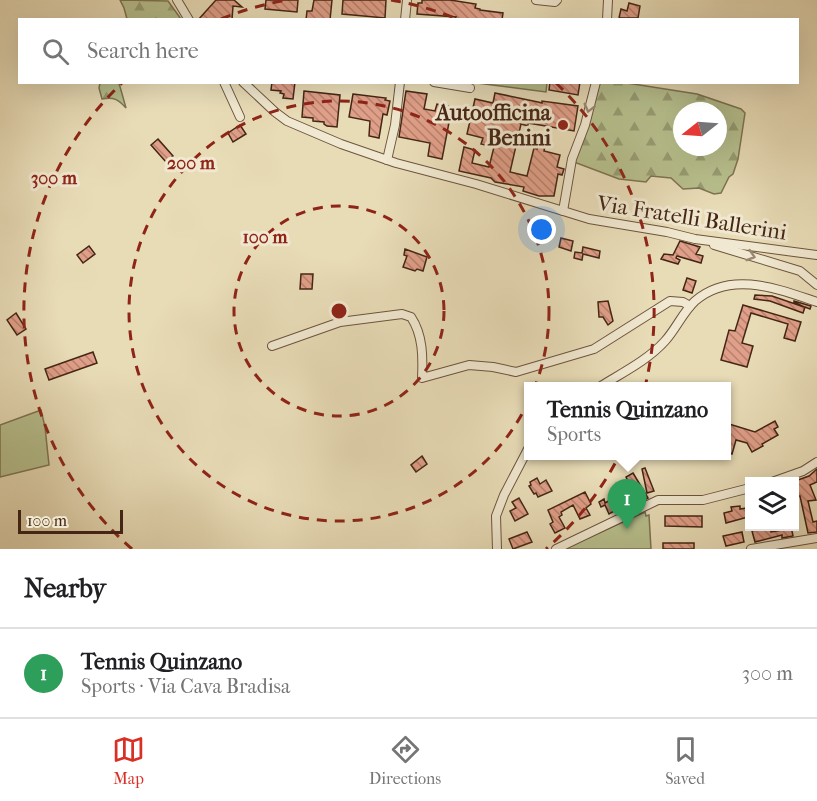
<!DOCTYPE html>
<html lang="en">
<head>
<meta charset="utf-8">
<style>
  body { margin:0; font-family:"IM FELL French Canon",serif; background:#f2f2f2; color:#202124 }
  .controls { position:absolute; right:18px; bottom:18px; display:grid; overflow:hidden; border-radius:0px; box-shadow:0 6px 24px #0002 }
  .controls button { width:54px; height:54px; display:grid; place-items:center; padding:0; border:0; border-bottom:2px solid #e0e0e0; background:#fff; color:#202124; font:30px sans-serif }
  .compass { position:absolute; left:673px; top:102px; width:54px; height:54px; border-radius:50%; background:#fff; box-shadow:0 6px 24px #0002; rotate:253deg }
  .scale { position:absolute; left:18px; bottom:15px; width:105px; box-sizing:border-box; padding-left:6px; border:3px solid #452615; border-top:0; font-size:16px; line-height:21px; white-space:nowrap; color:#452615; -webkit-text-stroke:4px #f0e8d0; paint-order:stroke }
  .you { position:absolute; left:542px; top:230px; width:21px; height:21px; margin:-15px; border:4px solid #fff; border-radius:50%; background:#1a73e8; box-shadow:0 0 0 9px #1a73e833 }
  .badge { display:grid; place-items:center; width:39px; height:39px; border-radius:50%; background:#d93025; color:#fff; font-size:20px; font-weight:700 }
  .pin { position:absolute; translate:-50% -50px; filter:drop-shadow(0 2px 3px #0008) }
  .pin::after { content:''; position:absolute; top:32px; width:21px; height:18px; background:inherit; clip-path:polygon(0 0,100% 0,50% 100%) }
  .popup { position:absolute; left:524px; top:382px; width:207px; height:78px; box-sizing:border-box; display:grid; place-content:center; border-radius:0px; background:#fff; filter:drop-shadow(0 2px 4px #0005); font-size:20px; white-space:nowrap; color:#757577 }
  .popup b { font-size:22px; color:#202124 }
  .popup::after { content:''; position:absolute; left:50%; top:100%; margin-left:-12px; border:12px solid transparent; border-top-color:#fff }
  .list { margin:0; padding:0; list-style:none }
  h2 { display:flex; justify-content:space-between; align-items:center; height:78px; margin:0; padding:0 24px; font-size:26px }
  h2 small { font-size:20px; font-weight:400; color:#757577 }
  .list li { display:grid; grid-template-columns:39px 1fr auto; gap:18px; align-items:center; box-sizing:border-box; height:90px; padding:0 24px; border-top:2px solid #e0e0e0 }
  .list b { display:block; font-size:22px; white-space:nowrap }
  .list p { margin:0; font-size:20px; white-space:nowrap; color:#757577 }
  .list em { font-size:20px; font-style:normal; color:#757577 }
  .icon { flex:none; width:33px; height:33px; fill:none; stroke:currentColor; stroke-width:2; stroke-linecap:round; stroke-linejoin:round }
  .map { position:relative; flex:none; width:817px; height:549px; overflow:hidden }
  .search { position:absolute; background:#fff; box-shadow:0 6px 24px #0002; left:18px; right:18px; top:18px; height:66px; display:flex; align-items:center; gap:15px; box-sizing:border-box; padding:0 21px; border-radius:0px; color:#757577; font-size:22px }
  .sheet { height:168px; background:#fff }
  nav { display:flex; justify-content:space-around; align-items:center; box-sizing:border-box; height:84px; border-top:2px solid #e0e0e0; background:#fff; font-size:16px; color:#757577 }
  nav a { display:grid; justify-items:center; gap:3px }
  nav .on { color:#d93025 }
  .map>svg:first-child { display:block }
  .green { fill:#b7c08e; stroke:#7e7352; stroke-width:1.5 }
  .forest { fill:url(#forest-firs); stroke:#7e7352; stroke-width:1.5; fill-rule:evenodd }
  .building { fill:url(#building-back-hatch); stroke:#452615; stroke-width:1.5 }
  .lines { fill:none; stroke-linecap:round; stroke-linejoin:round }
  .minor-casing { stroke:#6e543e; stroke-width:10 }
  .minor { stroke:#f0e8d0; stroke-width:8 }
  .oneway { stroke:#9a8772 }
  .ring { fill:none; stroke:#8f2418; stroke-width:3; stroke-dasharray:10 8 }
  .poi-dot { fill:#8f2418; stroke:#f0e8d0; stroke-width:2 }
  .labels { text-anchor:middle; stroke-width:6; stroke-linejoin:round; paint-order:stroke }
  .poi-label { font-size:22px; font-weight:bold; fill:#452615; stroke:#f0e8d0; text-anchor:end }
  .street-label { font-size:22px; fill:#452615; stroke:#f0e8d0 }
  .centre { fill:#8f2418; stroke:#f0e8d0; stroke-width:3 }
  .ring-label { font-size:18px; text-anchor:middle; font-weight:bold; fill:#8f2418; stroke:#f0e8d0; stroke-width:6; stroke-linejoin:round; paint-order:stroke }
</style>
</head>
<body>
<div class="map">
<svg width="817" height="549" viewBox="0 0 817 549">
  <defs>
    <pattern id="forest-firs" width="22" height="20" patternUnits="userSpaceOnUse" patternTransform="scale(1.5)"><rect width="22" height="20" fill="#b7c08e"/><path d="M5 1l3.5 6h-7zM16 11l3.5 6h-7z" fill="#979c73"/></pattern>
    <pattern id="building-back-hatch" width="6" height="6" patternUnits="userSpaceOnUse" patternTransform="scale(1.5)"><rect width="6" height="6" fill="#e09f88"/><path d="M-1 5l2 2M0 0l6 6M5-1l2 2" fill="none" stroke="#b7816e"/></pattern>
  </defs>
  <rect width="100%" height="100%" fill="#e8dcb7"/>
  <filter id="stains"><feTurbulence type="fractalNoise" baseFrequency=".00333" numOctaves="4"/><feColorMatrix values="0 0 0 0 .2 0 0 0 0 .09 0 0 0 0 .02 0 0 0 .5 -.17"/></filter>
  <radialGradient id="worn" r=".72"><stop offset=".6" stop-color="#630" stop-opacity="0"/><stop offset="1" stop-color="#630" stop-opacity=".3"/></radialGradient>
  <g class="green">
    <path d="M 477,83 L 547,82 L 547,83 L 546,92 Z"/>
    <path d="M 41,410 L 45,427 L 49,465 L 0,477 L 0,425 Z"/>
    <path d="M 645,512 L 646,516 L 649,515 L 651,549 L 568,549 L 568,547 Z"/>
  </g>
  <g class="forest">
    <path d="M 120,0 L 168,1 L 181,19 L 127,19 L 124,8 Z"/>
    <path d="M 100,83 L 119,83 L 126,108 C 118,99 114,97 102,99 L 99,88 Z"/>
    <path d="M 597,83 L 627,83 L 697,94 L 741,109 L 745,113 L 738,159 L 733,174 L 729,177 L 721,193 L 714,194 L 699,188 L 683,189 L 671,178 L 651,176 L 646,182 L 619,179 L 574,162 ZM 682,111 L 718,111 L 718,147 L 682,147 Z"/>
  </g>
  <g class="building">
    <path d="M 216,0 L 234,0 L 242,7 L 233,6 L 232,20 L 198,20 Z"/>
    <path d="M 266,0 L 298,0 L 297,12 L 265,9 Z"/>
    <path d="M 314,0 L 332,0 L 330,20 L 306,20 L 307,11 L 312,11 Z"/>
    <path d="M 343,0 L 386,0 L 385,18 L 342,14 Z"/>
    <path d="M 422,0 L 450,0 L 476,4 L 475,8 L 480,9 L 480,10 L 503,13 L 502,20 L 455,20 L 456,17 L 417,14 L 418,3 L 422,3 Z"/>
    <path d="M 629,3 L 640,6 L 638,18 L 619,18 L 621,9 L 627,11 Z"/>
    <path d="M 272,82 L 295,82 L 293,99 L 283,98 L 284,94 L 280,93 L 281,91 L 271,90 Z"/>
    <path d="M 550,82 L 580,82 L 578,95 L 549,90 Z"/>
    <path d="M 304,91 L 340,95 L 337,127 L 327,126 L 324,124 L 324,122 L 313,121 L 313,118 L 302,117 Z"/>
    <path d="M 406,91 L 427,94 L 424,109 L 435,111 L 437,104 L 452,107 L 442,159 L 428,156 L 430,143 L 399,137 Z"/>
    <path d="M 495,93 L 538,102 L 542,103 L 542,101 L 578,106 L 574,131 L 528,123 L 528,126 L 521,124 L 510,172 L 527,176 L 534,148 L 537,149 L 538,145 L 545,146 L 544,151 L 560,155 L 557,167 L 564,169 L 562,175 L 558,174 L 554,196 L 539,196 L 523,191 L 524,187 L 495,182 L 491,178 L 459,171 L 464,147 L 475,150 L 472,163 L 489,167 L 494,147 L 481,144 L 483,138 L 467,134 L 475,99 L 493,103 Z"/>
    <path d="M 353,94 L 386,98 L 385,100 L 390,101 L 387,115 L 383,114 L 379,138 L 369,136 L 370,121 L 349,117 Z"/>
    <path d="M 240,125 L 246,134 L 233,142 L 228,133 Z"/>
    <path d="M 158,139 L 173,156 L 166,162 L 151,145 Z"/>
    <path d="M 561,238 L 573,241 L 571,251 L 559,247 Z"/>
    <path d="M 680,241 L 700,247 L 696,254 L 703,256 L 701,263 L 677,256 L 676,258 L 680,260 L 678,264 L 661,259 L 664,254 L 673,255 Z"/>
    <path d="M 89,246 L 95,254 L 83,263 L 77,255 Z"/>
    <path d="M 583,247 L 600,251 L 599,258 L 583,254 L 582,260 L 574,258 L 575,252 L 582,253 Z"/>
    <path d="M 405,249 L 427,257 L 423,271 L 417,269 L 415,271 L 403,267 L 407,256 L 404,255 Z"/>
    <path d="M 301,274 L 313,274 L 312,289 L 300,289 Z"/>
    <path d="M 687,278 L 696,281 L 692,293 L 683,290 Z"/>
    <path d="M 755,295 L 772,296 L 804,307 L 794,302 L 794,301 L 811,306 L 810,309 L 805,307 L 803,313 L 770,301 L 754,299 Z"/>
    <path d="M 608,301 L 613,321 L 608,325 L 603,317 L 599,317 L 598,302 Z"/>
    <path d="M 743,305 L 801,322 L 795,341 L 784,338 L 788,324 L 751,313 L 742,343 L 753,346 L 747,367 L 721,360 L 729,330 L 735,331 Z"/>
    <path d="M 16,313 L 26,329 L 17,335 L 7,320 Z"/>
    <path d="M 93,352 L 97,363 L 49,380 L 45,369 Z"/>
    <path d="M 775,421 L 778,427 L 774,429 L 778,435 L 762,444 L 763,446 L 752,452 L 747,443 L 736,440 L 732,454 L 726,452 L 726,423 L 755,432 Z"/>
    <path d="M 422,456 L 427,464 L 416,472 L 411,465 Z"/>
    <path d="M 645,468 L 654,491 L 647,493 L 642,469 Z"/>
    <path d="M 817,469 L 817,482 L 810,485 L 816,500 L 808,501 L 813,522 L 817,521 L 817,532 L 808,533 L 800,496 L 795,496 L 795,481 L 809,476 Z"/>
    <path d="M 633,473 L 648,498 L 630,507 L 622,491 L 625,490 L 622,484 L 628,481 L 626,477 Z"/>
    <path d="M 537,478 L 540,484 L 546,480 L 552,491 L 538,497 L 536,493 L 534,494 L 529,486 L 531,485 L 530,482 Z"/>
    <path d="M 585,492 L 591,504 L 586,508 L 590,515 L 580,519 L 573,505 L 561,512 L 562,515 L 559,517 L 565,528 L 555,533 L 550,524 L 553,522 L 548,510 Z"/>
    <path d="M 519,498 L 528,514 L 515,521 L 510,511 L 516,508 L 512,502 Z"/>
    <path d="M 604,499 L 605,503 L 612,499 L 618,509 L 609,514 L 605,505 L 601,507 L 599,502 Z"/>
    <path d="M 740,506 L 740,509 L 746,508 L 748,517 L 726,523 L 724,513 L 732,511 L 731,507 Z"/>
    <path d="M 665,516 L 702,516 L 702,527 L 665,526 Z"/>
    <path d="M 782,526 L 791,526 L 793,536 L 782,538 L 782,535 L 755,542 L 752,531 L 770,527 L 771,532 L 782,530 Z"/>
    <path d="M 527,532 L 532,542 L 513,549 L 509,539 Z"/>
    <path d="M 742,532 L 744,542 L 726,546 L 723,536 Z"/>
    <rect x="663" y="543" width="31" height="6"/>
  </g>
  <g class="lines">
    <defs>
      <g id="minor">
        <path d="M 177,0 L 189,20"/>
        <path d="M 536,0 L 555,2 L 557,0"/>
        <path d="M 405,20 L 407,0"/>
        <path d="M 607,20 L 608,0"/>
        <path d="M 224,82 L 240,117"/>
        <path d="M 243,82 L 275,112 L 287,121 L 341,144 L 396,163 L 476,184 L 589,219 L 667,232 L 695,239 L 817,255"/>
        <path d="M 434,82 L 470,88"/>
        <path d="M 387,160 L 395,125 L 400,82"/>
        <path d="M 563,211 L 572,159 L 585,125 L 596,82"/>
        <path d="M 714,245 L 800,271 L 817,285"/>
        <path d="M 272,346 L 340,322 L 402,314 L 411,317 C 423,335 423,357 422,378 L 469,365 L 493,367 L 516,372 L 594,349 L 670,301 L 683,302 L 690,306"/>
        <path d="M 601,386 C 622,373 648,360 665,341 C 676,329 683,312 695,301 C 731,270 778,289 817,302"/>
        <path d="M 772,482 L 803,471 L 817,462"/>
        <path d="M 497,549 L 496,516 L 504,495 L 528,449"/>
        <path d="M 556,549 L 658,500 L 703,500 L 750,488"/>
        <path d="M 751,549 L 817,538"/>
      </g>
    </defs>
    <use href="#minor" class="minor-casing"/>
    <use href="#minor" class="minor"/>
  </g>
  <defs><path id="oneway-chevron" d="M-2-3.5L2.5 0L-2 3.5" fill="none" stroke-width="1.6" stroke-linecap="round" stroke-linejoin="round" transform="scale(1.5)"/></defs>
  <g class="oneway">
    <use href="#oneway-chevron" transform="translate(589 108) rotate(104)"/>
    <use href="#oneway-chevron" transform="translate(751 256) rotate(17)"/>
  </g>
  <g class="ring">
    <circle cx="339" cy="311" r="105"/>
    <circle cx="339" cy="311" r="210"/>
    <path d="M132 549A315 315 0 0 1 122 83M221 19A315 315 0 0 1 287 0M391 0A315 315 0 0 1 457 19M556 83A315 315 0 0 1 546 549"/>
  </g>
  <circle class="poi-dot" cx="563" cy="125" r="6"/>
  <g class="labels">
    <g class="poi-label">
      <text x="551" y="120">Autoofficina<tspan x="551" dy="25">Benini</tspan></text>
    </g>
    <g class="street-label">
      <text transform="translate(692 217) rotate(9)" y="8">Via Fratelli Ballerini</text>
    </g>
  </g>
  <circle cx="339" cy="311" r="9" class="centre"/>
  <g class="ring-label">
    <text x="191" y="169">200 m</text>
    <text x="54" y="184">300 m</text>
    <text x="265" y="243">100 m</text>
  </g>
  <rect width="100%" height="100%" filter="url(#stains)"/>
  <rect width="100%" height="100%" fill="url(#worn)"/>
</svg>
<div class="controls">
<button><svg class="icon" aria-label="layers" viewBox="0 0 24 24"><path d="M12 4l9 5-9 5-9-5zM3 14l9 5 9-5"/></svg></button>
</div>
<svg class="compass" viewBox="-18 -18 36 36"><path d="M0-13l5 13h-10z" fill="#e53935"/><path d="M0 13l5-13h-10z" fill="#757577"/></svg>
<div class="scale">100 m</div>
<div class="you"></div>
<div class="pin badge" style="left:627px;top:529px;background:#2e9e5b">1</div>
<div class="popup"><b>Tennis Quinzano</b>Sports</div>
<div class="search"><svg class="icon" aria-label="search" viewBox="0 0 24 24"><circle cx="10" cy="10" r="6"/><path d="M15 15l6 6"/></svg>Search here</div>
</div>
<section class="sheet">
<h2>Nearby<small></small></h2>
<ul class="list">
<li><span class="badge" style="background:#2e9e5b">1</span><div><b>Tennis Quinzano</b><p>Sports · Via Cava Bradisa</p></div><em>300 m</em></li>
</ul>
</section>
<nav>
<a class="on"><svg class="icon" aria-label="map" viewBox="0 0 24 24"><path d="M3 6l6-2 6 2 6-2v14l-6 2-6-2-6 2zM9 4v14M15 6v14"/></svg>Map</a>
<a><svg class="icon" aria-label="directions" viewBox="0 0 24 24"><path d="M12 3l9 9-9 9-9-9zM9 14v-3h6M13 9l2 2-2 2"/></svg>Directions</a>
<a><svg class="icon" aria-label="saved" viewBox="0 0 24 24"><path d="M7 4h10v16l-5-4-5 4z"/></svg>Saved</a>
</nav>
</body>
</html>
